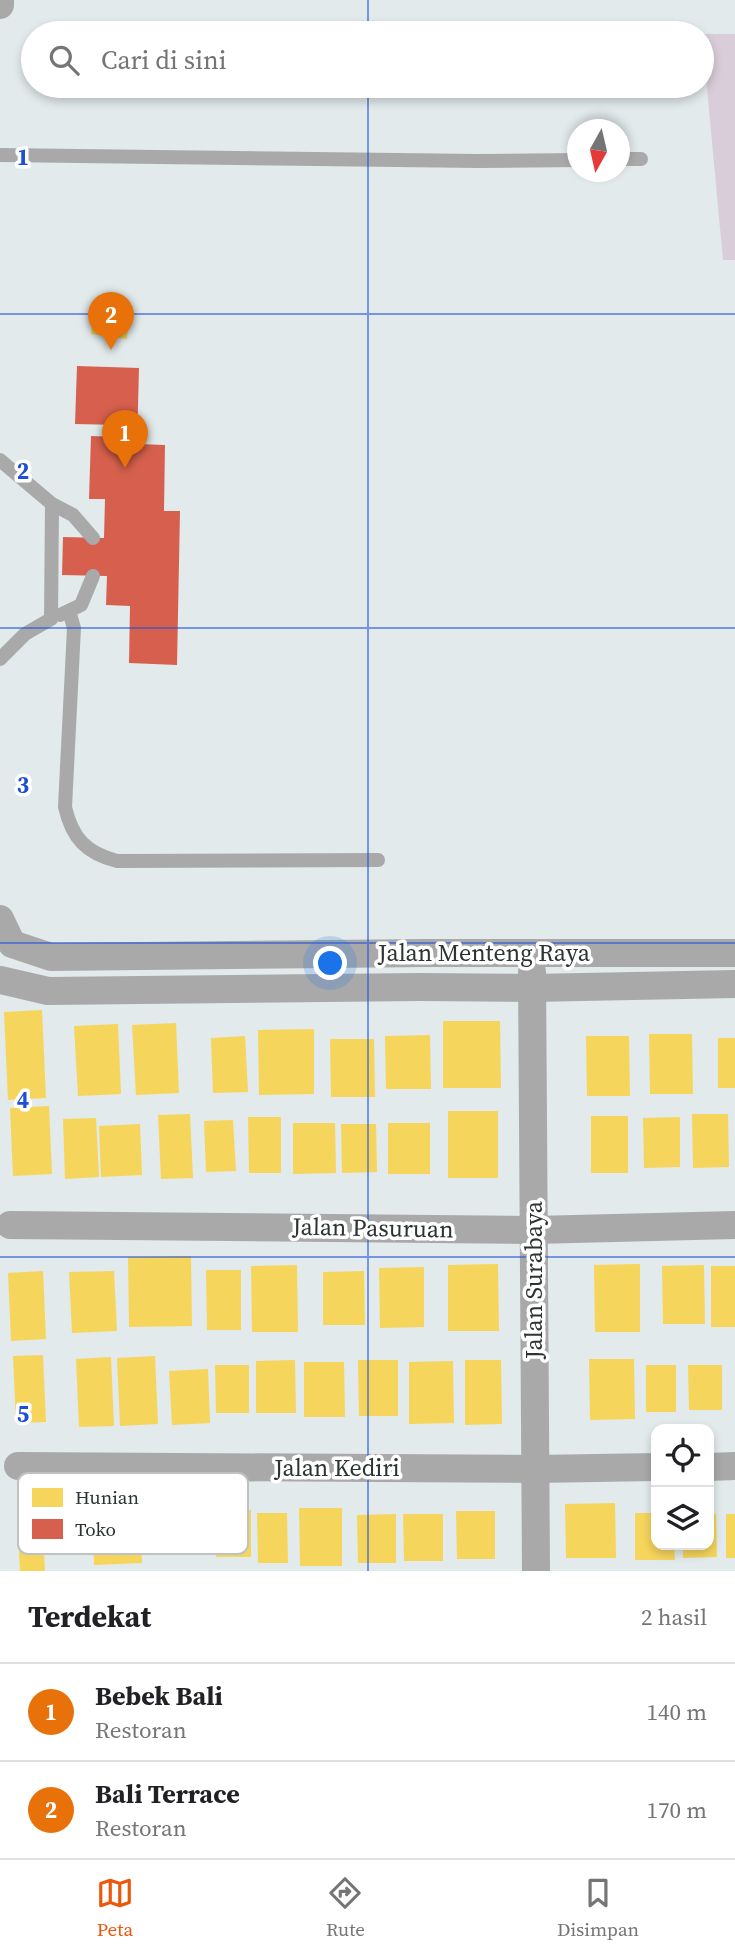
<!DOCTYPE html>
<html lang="id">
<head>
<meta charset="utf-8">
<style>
  body { margin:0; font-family:"Source Serif 4",serif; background:#f2f2f2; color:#202124 }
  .controls { position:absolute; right:21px; bottom:21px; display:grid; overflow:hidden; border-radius:14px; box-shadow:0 4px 10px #0003 }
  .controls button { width:63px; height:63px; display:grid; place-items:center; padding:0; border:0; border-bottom:2px solid #e0e0e0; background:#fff; color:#202124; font:35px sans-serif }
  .compass { position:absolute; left:567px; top:119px; width:63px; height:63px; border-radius:50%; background:#fff; box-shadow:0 4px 10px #0003; rotate:188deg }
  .you { position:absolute; left:331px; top:964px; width:24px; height:24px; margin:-18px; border:5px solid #fff; border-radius:50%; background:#1a73e8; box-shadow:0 0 0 10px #1a73e833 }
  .badge { display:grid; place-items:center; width:46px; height:46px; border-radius:50%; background:#ea580c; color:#fff; font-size:23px; font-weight:700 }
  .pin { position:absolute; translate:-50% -58px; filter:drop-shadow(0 2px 4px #0008) }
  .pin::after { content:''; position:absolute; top:37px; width:24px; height:21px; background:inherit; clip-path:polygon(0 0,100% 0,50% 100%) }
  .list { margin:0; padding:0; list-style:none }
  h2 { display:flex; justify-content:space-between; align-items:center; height:91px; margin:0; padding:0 28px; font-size:30px }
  h2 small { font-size:23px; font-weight:400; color:#757577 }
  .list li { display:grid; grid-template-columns:46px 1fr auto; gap:21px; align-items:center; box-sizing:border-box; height:98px; padding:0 28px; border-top:2px solid #e0e0e0 }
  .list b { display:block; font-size:26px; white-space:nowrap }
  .list p { margin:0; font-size:23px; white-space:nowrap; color:#757577 }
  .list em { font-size:23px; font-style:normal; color:#757577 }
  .icon { flex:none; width:38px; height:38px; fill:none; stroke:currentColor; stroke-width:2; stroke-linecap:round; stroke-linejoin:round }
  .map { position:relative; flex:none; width:735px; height:1571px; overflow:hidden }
  .search { position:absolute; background:#fff; box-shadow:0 4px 10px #0003; left:21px; right:21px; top:21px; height:77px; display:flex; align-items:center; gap:18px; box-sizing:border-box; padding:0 24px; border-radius:38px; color:#757577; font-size:26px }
  .sheet { height:287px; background:#fff }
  nav { display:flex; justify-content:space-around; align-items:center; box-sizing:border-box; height:98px; border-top:2px solid #e0e0e0; background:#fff; font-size:19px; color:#757577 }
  nav a { display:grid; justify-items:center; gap:4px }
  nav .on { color:#ea580c }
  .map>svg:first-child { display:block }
  .green { fill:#d8cdd8 }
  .homes { fill:#f6d55c }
  .shops { fill:#d6604d }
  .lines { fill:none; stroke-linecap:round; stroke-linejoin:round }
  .lane { stroke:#a9a9aa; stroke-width:14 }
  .street { stroke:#a9a9aa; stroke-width:28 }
  .grid { fill:none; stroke:#1d4ed8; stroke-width:2; stroke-opacity:0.55 }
  .labels { text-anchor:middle; stroke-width:7; stroke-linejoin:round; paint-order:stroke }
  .street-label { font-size:24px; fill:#2c3333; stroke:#fff }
  .key { fill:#fff; stroke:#c0c2c2; stroke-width:2 }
  .key-label { font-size:19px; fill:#2c3333 }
  .grid-label { font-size:23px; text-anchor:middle; font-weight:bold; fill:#1d4ed8; stroke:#fff; stroke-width:7; stroke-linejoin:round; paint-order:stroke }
</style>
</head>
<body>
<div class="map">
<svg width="735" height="1571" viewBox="0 0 735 1571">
  <rect width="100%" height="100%" fill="#e2eaeb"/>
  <path class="green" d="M 702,34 L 735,34 L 735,260 L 723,260 Z"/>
  <g class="homes">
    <path d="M 96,299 L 131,304 L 127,339 L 91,334 Z"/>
    <path d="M 42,1010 L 46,1098 L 8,1100 L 4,1012 Z"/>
    <path d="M 443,1021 L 500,1021 L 501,1088 L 443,1088 Z"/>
    <path d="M 176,1023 L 179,1093 L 136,1095 L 132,1025 Z"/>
    <path d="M 118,1024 L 121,1094 L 78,1096 L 74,1026 Z"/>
    <path d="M 314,1029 L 314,1094 L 259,1095 L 258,1030 Z"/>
    <path d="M 649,1034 L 692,1034 L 693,1094 L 650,1094 Z"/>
    <path d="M 430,1035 L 431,1089 L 386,1089 L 385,1036 Z"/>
    <path d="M 245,1036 L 248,1092 L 213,1093 L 211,1038 Z"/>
    <path d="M 586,1036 L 629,1036 L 630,1096 L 587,1096 Z"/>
    <rect x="718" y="1038" width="17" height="50"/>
    <path d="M 330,1039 L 374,1039 L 375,1097 L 331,1097 Z"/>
    <path d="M 49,1106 L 52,1174 L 13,1176 L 10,1108 Z"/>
    <rect x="448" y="1111" width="50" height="67"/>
    <path d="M 190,1114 L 193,1178 L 161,1179 L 158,1115 Z"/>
    <path d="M 692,1114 L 728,1114 L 729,1167 L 693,1168 Z"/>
    <rect x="591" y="1116" width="37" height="57"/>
    <path d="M 248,1117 L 281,1117 L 281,1173 L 249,1173 Z"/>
    <path d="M 680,1117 L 680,1167 L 644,1168 L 643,1118 Z"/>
    <path d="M 96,1118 L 99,1177 L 65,1179 L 63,1119 Z"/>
    <path d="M 233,1120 L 236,1171 L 206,1172 L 204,1121 Z"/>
    <path d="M 293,1123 L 335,1123 L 336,1173 L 293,1174 Z"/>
    <rect x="388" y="1123" width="42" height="51"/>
    <path d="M 140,1124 L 142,1175 L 101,1177 L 99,1126 Z"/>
    <path d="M 341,1124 L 376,1124 L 377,1172 L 342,1173 Z"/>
    <path d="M 191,1256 L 192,1326 L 129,1327 L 128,1257 Z"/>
    <path d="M 498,1264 L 499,1331 L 448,1331 L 448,1265 Z"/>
    <path d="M 640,1264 L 640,1332 L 595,1332 L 594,1265 Z"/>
    <path d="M 297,1265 L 298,1332 L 252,1332 L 251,1266 Z"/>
    <path d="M 704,1265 L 705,1324 L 663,1324 L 662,1266 Z"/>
    <rect x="711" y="1266" width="24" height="61"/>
    <path d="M 424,1267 L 424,1327 L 380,1328 L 379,1268 Z"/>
    <path d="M 206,1270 L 241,1270 L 241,1330 L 207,1330 Z"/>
    <path d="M 43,1271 L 46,1339 L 11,1341 L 8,1273 Z"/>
    <path d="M 114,1271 L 117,1331 L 72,1333 L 69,1272 Z"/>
    <path d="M 364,1271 L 365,1325 L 323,1325 L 323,1272 Z"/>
    <path d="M 43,1355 L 46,1422 L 16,1423 L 13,1356 Z"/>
    <path d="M 155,1356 L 158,1424 L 120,1426 L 117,1358 Z"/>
    <path d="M 111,1357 L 114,1426 L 79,1427 L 76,1359 Z"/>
    <path d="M 589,1359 L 634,1359 L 635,1419 L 590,1420 Z"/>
    <path d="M 295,1360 L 296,1413 L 256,1413 L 256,1361 Z"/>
    <path d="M 358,1360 L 398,1360 L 398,1416 L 359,1416 Z"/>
    <path d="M 465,1360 L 501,1360 L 502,1424 L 465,1425 Z"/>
    <path d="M 453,1361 L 454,1423 L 409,1424 L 409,1362 Z"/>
    <path d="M 304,1362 L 344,1362 L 345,1417 L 304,1417 Z"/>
    <path d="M 215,1365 L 249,1365 L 249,1413 L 216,1413 Z"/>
    <rect x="646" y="1365" width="30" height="47"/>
    <path d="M 688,1365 L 722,1365 L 722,1410 L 689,1410 Z"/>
    <path d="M 208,1369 L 210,1423 L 172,1425 L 169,1371 Z"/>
    <path d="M 615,1503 L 616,1558 L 566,1558 L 565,1504 Z"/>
    <path d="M 180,1504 L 182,1545 L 141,1547 L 142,1563 L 94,1565 L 92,1507 Z"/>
    <path d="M 299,1508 L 342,1508 L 342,1566 L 300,1566 Z"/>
    <rect x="216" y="1510" width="35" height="47"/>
    <path d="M 456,1511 L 495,1511 L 495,1559 L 457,1559 Z"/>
    <path d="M 257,1513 L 287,1513 L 288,1563 L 258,1563 Z"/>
    <path d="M 635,1513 L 656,1513 L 656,1545 L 674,1545 L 675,1560 L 635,1560 Z"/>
    <path d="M 42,1514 L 45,1571 L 20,1571 L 17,1515 Z"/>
    <path d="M 396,1514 L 396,1563 L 358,1563 L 357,1515 Z"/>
    <path d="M 403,1514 L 443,1514 L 443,1561 L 404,1561 Z"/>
    <path d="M 709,1514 L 716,1514 L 717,1557 L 683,1558 L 683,1545 L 709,1545 Z"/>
    <rect x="726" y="1514" width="9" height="44"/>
  </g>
  <path class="shops" d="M 77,366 L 139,368 L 137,444 L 165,445 L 164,511 L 180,511 L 177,665 L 129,663 L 130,606 L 106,605 L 107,576 L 62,575 L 63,537 L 104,538 L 105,499 L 89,499 L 91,436 L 120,437 L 120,425 L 75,424 Z"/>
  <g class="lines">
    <g class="lane">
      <path d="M 0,155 L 478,161 L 578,160"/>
      <path d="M 620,159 L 641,159"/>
      <path d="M 0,460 L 52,504 L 51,619 L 25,634 L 0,659"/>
      <path d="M 52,504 L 73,515 L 93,538"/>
      <path d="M 69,611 L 74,628 L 65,807 C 72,838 86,853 117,861 L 378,860"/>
      <path d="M 60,615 L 81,605 L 93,576"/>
    </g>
    <g class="street">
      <path d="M 0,5 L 0,0"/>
      <path d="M 0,919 L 12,944 L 51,957 L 425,953 L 735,953"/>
      <path d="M 532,972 L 536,1571"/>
      <path d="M 0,980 L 48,991 L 420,987 L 532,988 L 735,984"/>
      <path d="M 10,1225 L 534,1230 L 735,1225"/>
      <path d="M 18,1466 L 536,1469 L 656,1467"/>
      <path d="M 709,1467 L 735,1466"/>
    </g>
  </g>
  <path class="grid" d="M 368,0 L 368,33M 368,86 L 368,1571M 0,314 L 735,314M 0,628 L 735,628M 0,943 L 735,943M 0,1257 L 735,1257"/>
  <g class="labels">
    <g class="street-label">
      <text x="484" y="961">Jalan Menteng Raya</text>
      <text transform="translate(373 1228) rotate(1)" y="8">Jalan Pasuruan</text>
      <text transform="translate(534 1280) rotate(-90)" y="8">Jalan Surabaya</text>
      <text x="337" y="1476">Jalan Kediri</text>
    </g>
  </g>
  <rect x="18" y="1473" width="230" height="81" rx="10" class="key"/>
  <rect x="32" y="1488" width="31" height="19" fill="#f6d55c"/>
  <rect x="32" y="1519" width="31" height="20" fill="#d6604d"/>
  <g class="key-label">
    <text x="75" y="1504">Hunian</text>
    <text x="75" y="1536">Toko</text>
  </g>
  <g class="grid-label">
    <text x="23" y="165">1</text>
    <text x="23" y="479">2</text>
    <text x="23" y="793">3</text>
    <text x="23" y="1108">4</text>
    <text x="23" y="1422">5</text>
  </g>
</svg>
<div class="controls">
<button><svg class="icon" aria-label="locate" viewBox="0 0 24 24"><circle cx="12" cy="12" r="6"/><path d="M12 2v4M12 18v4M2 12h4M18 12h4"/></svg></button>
<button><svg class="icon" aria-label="layers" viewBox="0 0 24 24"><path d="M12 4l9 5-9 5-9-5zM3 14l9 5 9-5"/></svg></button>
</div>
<svg class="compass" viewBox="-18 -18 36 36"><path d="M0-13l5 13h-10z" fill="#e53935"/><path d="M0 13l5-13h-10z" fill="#757577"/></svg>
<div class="you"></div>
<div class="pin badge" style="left:125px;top:468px;background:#e8710a">1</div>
<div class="pin badge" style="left:111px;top:350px;background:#e8710a">2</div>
<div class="search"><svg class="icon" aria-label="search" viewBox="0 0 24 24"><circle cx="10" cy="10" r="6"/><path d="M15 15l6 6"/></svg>Cari di sini</div>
</div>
<section class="sheet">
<h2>Terdekat<small>2 hasil</small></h2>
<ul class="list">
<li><span class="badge" style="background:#e8710a">1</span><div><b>Bebek Bali</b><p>Restoran</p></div><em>140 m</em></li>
<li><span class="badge" style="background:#e8710a">2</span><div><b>Bali Terrace</b><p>Restoran</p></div><em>170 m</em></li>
</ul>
</section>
<nav>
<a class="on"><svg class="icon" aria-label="map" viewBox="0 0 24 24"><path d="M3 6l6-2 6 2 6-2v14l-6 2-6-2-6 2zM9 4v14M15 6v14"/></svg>Peta</a>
<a><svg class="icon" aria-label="directions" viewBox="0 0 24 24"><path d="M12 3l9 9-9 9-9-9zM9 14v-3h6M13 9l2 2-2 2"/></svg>Rute</a>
<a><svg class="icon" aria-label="saved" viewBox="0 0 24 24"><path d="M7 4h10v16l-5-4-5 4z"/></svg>Disimpan</a>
</nav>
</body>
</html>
